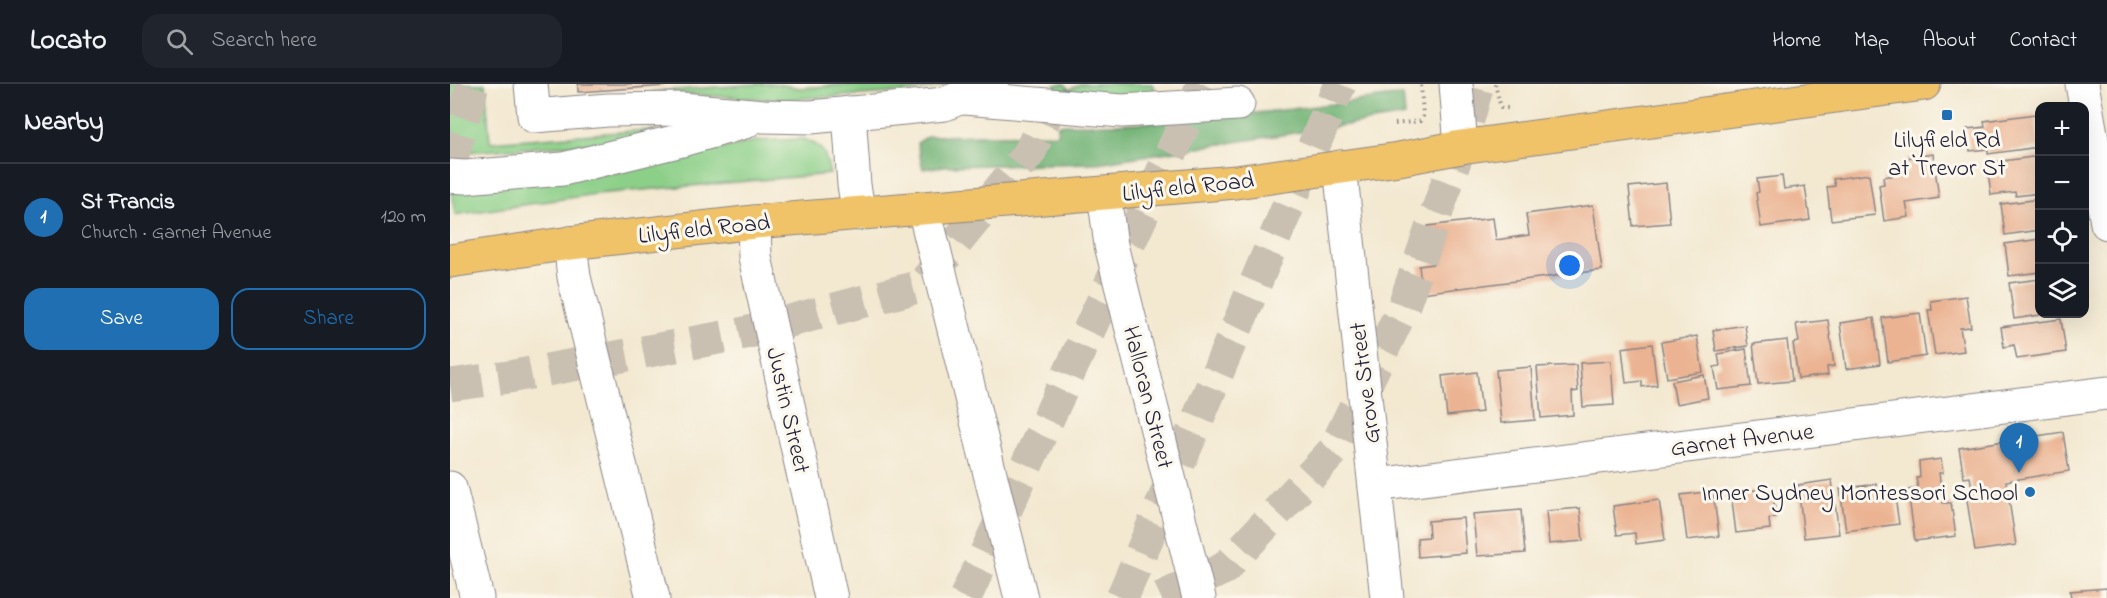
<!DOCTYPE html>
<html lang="en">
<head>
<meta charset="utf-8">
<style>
  body { margin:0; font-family:"Indie Flower",sans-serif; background:#20242c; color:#f1f3f6 }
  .controls { position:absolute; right:18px; top:18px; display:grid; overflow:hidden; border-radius:12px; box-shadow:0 6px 24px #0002 }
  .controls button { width:54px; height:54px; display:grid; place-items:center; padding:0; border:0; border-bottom:2px solid #363941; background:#171b24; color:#f1f3f6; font:30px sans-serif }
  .you { position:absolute; left:1120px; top:182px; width:21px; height:21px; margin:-15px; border:4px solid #fff; border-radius:50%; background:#1a73e8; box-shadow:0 0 0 9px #1a73e833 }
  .badge { display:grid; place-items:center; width:39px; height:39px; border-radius:50%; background:#1f6fb2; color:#fff; font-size:20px; font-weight:700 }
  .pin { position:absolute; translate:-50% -50px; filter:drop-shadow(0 2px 3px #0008) }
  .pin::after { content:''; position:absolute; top:32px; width:21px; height:18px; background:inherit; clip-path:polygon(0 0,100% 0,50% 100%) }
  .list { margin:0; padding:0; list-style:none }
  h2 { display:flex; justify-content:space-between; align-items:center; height:78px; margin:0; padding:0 24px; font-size:26px }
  h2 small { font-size:20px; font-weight:400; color:#9ea1a6 }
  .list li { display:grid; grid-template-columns:39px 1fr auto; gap:18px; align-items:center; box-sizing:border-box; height:108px; padding:0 24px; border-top:2px solid #363941 }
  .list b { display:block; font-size:22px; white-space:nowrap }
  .list p { margin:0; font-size:20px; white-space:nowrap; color:#9ea1a6 }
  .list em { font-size:20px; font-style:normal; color:#9ea1a6 }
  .actions { display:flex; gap:12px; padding:18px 24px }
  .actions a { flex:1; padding:14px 0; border:2px solid #1f6fb2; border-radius:18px; text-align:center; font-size:21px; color:#1f6fb2 }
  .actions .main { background:#1f6fb2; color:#fff }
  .icon { flex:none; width:33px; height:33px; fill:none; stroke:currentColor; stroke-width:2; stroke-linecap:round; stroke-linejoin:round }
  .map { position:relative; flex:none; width:1657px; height:514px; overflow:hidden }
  header { display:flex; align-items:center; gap:36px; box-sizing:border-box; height:84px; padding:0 30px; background:#171b24; border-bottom:2px solid #363941 }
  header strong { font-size:28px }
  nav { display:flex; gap:33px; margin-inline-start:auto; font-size:21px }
  .search { width:420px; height:54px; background:#20242c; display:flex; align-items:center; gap:15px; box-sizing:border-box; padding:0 21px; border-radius:18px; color:#9ea1a6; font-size:22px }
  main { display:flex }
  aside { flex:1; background:#171b24 }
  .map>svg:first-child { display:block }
  .green { fill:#8ccf88; stroke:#577862; stroke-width:1.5 }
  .forest { fill:#71b274; stroke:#4a6a58; stroke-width:1.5 }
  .building { fill:#ebb392 }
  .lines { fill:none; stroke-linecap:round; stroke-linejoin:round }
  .highway-tunnel { stroke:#c9c0b2; stroke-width:33; stroke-dasharray:33 16; stroke-linecap:butt }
  .minor-casing { stroke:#8a8586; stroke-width:35 }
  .major-casing { stroke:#8a8586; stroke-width:35 }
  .path { stroke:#8a8586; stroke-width:4; stroke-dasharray:1.5 4.5; stroke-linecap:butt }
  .minor { stroke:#fff; stroke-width:33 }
  .major { stroke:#f1c369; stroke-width:33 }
  .poi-dot { fill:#1f6fb2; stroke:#fbf7ec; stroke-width:2 }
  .labels { text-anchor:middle; stroke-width:6; stroke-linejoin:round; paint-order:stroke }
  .poi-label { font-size:24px; fill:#22223b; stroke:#fbf7ec }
  .street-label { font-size:24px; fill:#22223b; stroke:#fbf7ec }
</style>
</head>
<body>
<header>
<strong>Locato</strong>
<div class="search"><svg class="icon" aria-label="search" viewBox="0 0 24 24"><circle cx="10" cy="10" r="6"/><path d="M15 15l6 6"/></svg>Search here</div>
<nav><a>Home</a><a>Map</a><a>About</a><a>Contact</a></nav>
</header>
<main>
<aside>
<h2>Nearby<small></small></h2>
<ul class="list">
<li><span class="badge">1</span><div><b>St Francis</b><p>Church · Garnet Avenue</p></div><em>120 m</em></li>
</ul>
<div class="actions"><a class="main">Save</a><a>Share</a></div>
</aside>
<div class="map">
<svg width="1657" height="514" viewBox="0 0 1657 514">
  <rect width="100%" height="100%" fill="#fbf7ec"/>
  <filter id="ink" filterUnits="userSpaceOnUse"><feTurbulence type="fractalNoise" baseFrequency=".0167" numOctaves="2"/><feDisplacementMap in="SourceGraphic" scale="12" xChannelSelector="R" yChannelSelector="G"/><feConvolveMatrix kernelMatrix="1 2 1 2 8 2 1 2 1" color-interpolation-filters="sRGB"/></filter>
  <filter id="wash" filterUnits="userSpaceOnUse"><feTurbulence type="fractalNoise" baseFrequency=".008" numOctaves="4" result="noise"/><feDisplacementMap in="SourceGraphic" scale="24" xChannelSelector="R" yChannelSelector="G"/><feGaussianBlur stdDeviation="1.35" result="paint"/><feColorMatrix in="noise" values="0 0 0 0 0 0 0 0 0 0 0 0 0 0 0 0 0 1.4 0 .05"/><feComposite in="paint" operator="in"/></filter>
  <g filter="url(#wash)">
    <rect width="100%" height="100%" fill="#f3e8d0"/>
    <g class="green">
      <path d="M 0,0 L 35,0 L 40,58 L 209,45 L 168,58 L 0,69 Z"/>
      <path d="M 309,0 L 326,0 L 350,4 L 405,0 L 502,0 L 459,8 L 327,16 L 200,8 Z"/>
      <path d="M 615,0 L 619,6 L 630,0 L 702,0 L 707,11 L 677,12 L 606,6 L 605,1 Z"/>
      <path d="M 354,55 C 374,62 376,70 380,90 L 146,110 L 5,131 L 1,106 L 170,87 L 306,57 Z"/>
    </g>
    <path class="forest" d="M 953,11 L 955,32 L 647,79 L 495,82 L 473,85 L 467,59 L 478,52 L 607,50 L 608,40 C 723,43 838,25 953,11 Z"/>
    <g id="blocks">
      <g class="building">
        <path d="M 128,0 L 214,0 L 214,2 L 128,8 Z"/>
        <path d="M 1585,30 L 1589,63 L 1538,70 L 1538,65 L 1520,67 L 1517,45 L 1535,43 L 1534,37 Z"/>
        <path d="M 1483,70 L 1489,114 L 1456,119 L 1459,133 L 1434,137 L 1429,101 L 1434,100 L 1433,93 L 1458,89 L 1456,74 Z"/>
        <path d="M 1590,72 L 1590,109 L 1566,112 L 1565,108 L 1541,111 L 1537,79 Z"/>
        <path d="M 1419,90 L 1425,131 L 1381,136 L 1377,103 L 1385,102 L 1383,95 Z"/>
        <path d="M 1332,92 L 1334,105 L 1355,102 L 1360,136 L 1311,143 L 1306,109 L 1309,108 L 1307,95 Z"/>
        <path d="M 1216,99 L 1220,139 L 1183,142 L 1179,103 Z"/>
        <path d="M 1590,115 L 1590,146 L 1555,151 L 1551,120 Z"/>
        <path d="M 1143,121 L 1152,186 L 972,209 L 969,182 L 983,180 L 978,142 L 1043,134 L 1046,156 L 1079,151 L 1076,130 Z"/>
        <path d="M 1590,155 L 1590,188 L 1559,192 L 1555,160 Z"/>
        <path d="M 1590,195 L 1590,231 L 1564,235 L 1559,199 Z"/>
        <path d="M 1516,212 L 1521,243 L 1510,244 L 1514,267 L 1485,271 L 1478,226 L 1482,226 L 1481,217 Z"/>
        <path d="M 1470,229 L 1476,272 L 1438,278 L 1432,234 Z"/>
        <path d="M 1424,234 L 1430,280 L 1396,285 L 1390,239 Z"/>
        <path d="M 1611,235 L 1616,268 L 1567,275 L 1564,261 L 1554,263 L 1551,243 Z"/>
        <path d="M 1378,236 L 1384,282 L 1377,283 L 1378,291 L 1348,295 L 1343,259 L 1349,258 L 1346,240 Z"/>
        <path d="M 1295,241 L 1298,262 L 1266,267 L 1263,246 Z"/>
        <path d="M 1247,252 L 1253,288 L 1217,294 L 1211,258 Z"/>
        <path d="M 1337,256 L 1342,297 L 1308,300 L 1303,260 Z"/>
        <path d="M 1202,260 L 1207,301 L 1192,303 L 1192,297 L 1176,299 L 1172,264 Z"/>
        <path d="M 1296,265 L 1301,302 L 1268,306 L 1264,283 L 1270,282 L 1268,270 Z"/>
        <path d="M 1161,277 L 1164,321 L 1133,323 L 1130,279 Z"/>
        <path d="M 1126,281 L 1128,307 L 1122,308 L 1123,331 L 1091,334 L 1087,283 Z"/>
        <path d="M 1081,283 L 1085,336 L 1051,339 L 1046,286 Z"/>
        <path d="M 1027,288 L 1032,328 L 997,332 L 992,292 Z"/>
        <path d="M 1254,291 L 1258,314 L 1226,320 L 1222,297 Z"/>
        <path d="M 1613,348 L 1619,387 L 1556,397 L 1566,461 L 1525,467 L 1516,410 L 1523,409 L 1520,393 L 1514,394 L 1509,364 Z"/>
        <path d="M 1491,375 L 1493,389 L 1489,389 L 1493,419 L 1501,419 L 1506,452 L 1465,457 L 1458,406 L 1468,404 L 1466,394 L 1470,393 L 1469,378 Z"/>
        <path d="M 1382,396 L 1389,450 L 1354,454 L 1348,401 Z"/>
        <path d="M 1426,400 L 1427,408 L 1444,406 L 1449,440 L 1396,447 L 1390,405 Z"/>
        <path d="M 1322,404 L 1326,433 L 1319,435 L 1320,445 L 1286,449 L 1281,409 Z"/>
        <path d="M 1263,407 L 1269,452 L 1237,456 L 1231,411 Z"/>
        <path d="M 1209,416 L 1215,456 L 1186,460 L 1185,449 L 1167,451 L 1163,422 Z"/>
        <path d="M 1130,424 L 1133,457 L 1099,460 L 1096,427 Z"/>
        <path d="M 1071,426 L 1075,469 L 1027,472 L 1023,430 Z"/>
        <path d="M 1013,434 L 1016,469 L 968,473 L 967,454 L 979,453 L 978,437 Z"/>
        <path d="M 1657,504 L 1657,514 L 1621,514 L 1620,507 Z"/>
      </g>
    </g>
  </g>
  <g filter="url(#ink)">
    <use href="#blocks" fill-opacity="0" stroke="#8a8586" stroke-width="1.5"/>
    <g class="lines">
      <g class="highway-tunnel">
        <path d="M 0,81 L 23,0"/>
        <path d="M 0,301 L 59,293 L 295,249 L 471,202 L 580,68 L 610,0"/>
        <path d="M 515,514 L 753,0"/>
        <path d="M 672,514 L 890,0"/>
        <path d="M 711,514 L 775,484 L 884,366 L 953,224 L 1013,54 L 1028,0"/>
      </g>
      <defs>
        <g id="minor">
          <path d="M 81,0 L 84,32 L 158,26 L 231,25 L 314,32 L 361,33 L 495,20 L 542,0"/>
          <path d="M 1006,0 L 1011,63"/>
          <path d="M 1632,0 L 1657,139"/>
          <path d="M 514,14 L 672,27 L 788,20"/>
          <path d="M 399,29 L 404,101 L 409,130"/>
          <path d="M 890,83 L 937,514"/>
          <path d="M 0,92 L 15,93 L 113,85 L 232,56 L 295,38"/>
          <path d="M 654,110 L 661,161 L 749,514"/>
          <path d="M 474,125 L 571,514"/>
          <path d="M 304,138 L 305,173 L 381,514"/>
          <path d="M 120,159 L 124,193 L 203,514"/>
          <path d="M 926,401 L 1657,309"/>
          <path d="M 0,404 L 27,514"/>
        </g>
        <path id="major" d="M 0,177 L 120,159 L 304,138 L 786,98 L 949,75 L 1011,63 L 1474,0"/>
      </defs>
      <use href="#minor" class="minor-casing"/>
      <use href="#major" class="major-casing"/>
      <g class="path">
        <path d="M 1045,0 L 1051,24 L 1059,24"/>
        <path d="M 945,40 L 970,37 L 973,32 L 971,0"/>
      </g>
      <use href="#minor" class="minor"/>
      <use href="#major" class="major"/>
    </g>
  </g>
  <g class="poi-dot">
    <rect x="1491" y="25" width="12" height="12" rx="3"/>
    <circle cx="1580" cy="408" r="6"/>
  </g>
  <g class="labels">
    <g class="poi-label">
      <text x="1497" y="63">Lilyfield Rd<tspan x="1497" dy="28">at Trevor St</tspan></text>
      <text x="1568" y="416" text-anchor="end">Inner Sydney Montessori School</text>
    </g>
    <g class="street-label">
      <text transform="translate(738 102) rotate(-6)" y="8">Lilyfield Road</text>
      <text transform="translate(254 144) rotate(-6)" y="8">Lilyfield Road</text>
      <text transform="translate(914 299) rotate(-97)" y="8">Grove Street</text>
      <text transform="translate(699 313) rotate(76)" y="8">Halloran Street</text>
      <text transform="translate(339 326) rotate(77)" y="8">Justin Street</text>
      <text transform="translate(1292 355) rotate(-7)" y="8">Garnet Avenue</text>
    </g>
  </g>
</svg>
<div class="controls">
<button>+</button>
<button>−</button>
<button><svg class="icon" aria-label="locate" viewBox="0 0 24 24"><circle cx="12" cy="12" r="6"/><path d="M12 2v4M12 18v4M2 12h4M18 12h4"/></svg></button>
<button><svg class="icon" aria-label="layers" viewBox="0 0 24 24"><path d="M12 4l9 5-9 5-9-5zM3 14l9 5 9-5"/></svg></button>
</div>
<div class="you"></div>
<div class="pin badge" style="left:1569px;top:389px">1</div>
</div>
</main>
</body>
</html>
